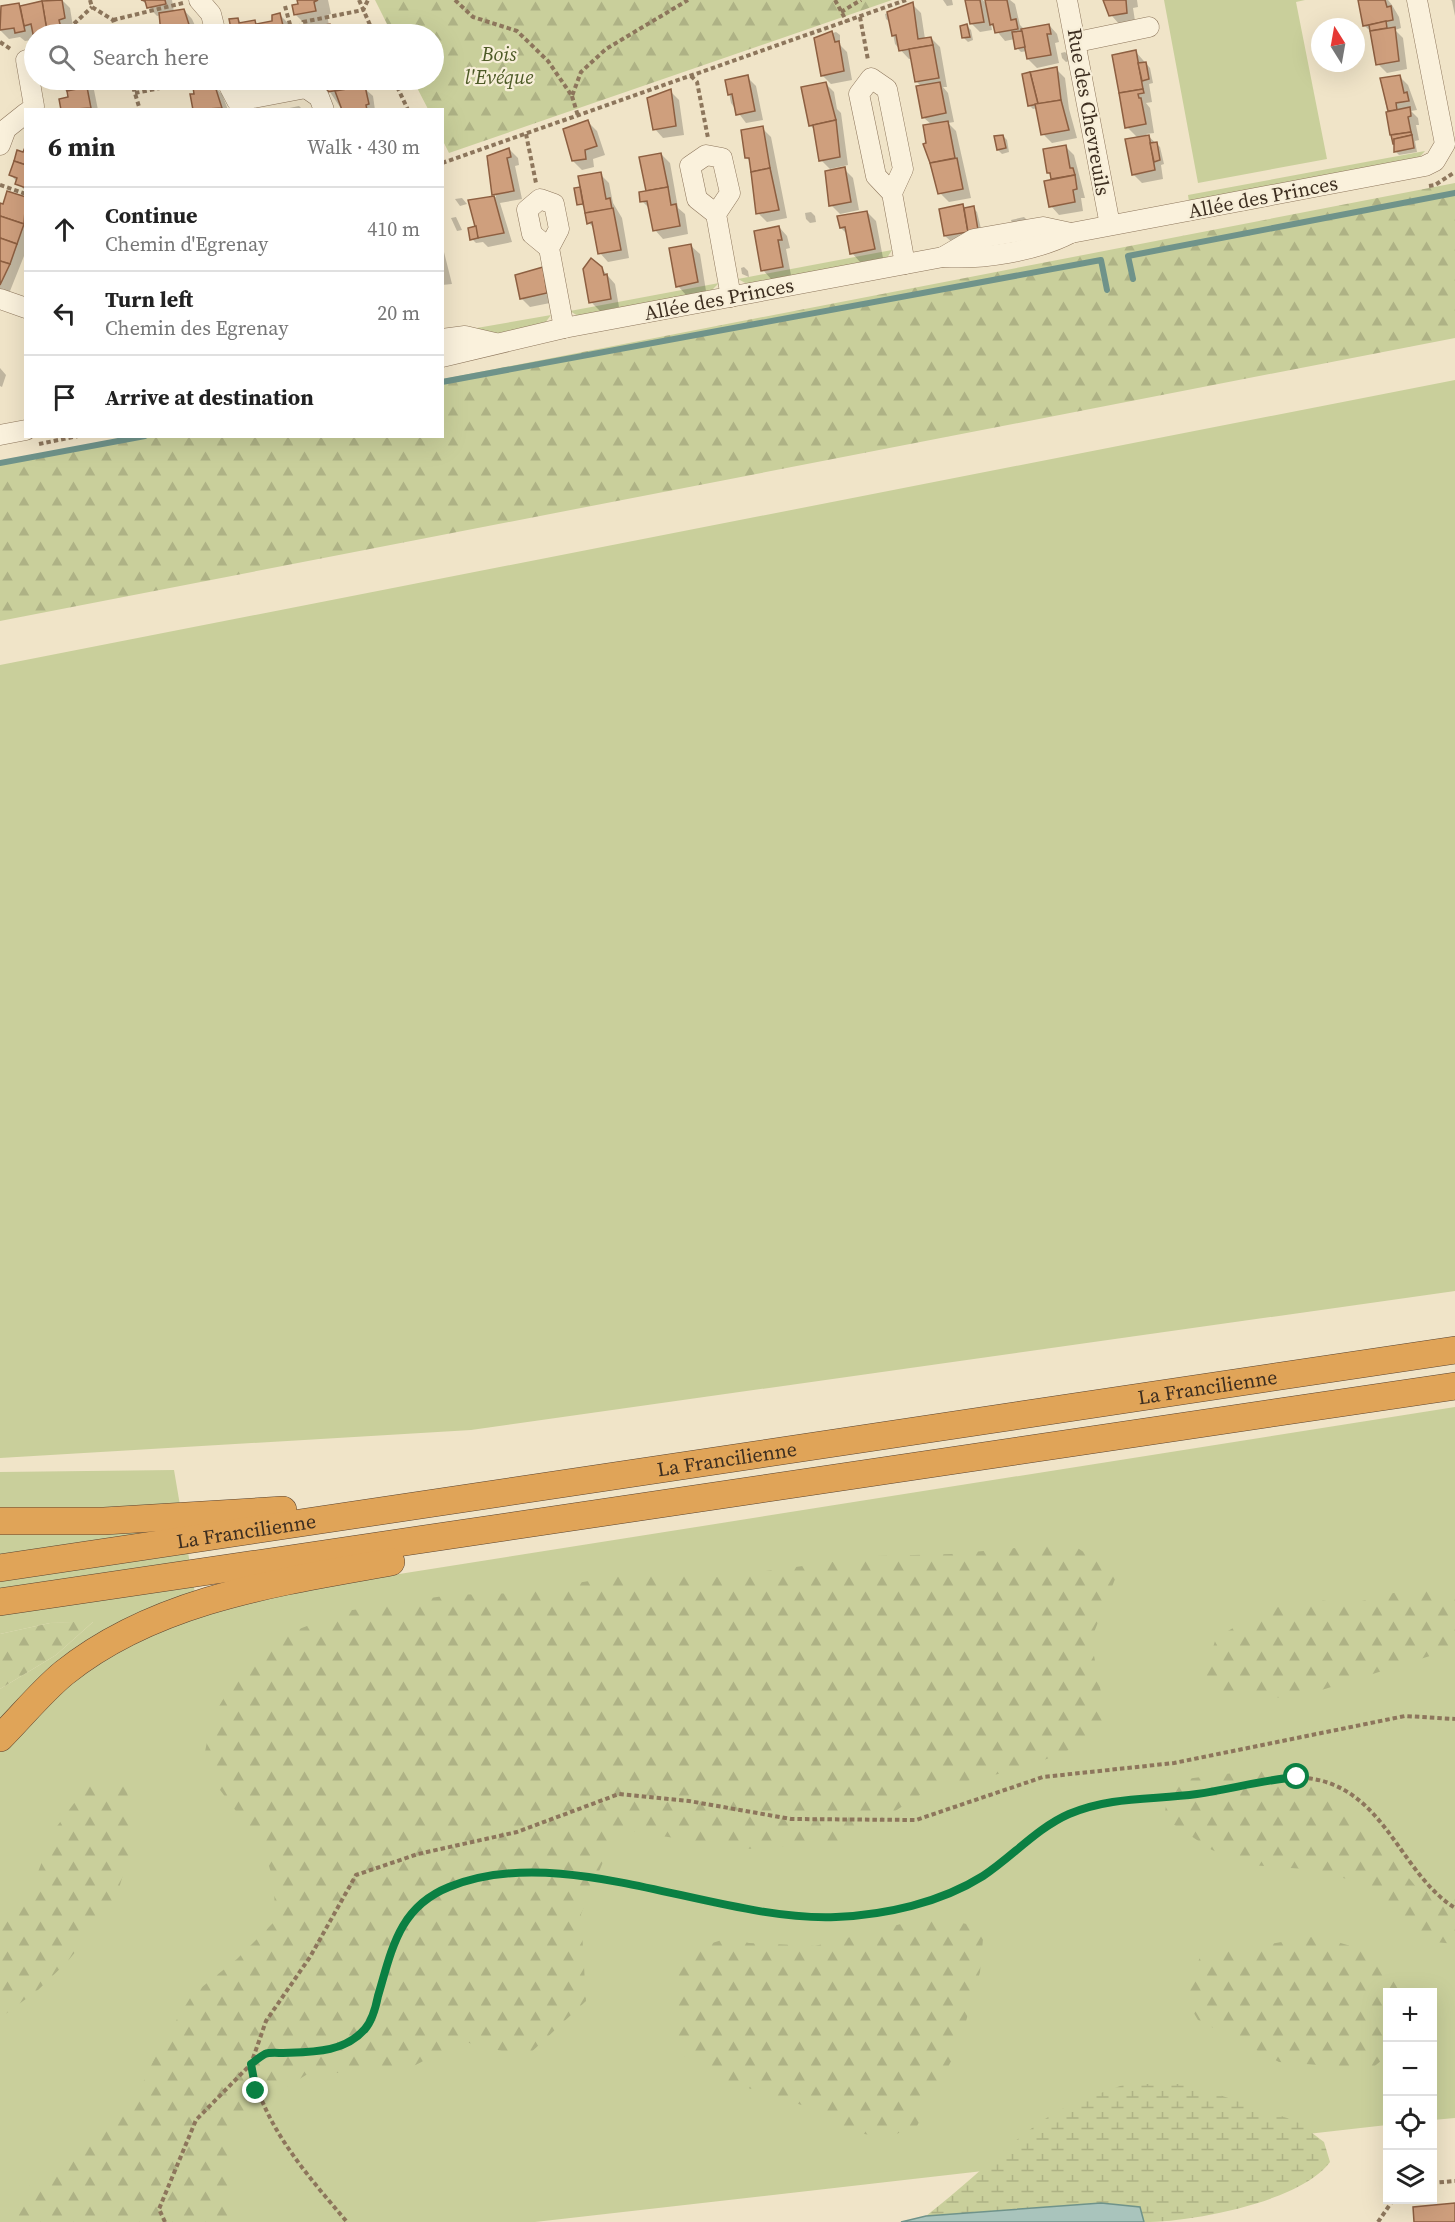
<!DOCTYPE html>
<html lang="en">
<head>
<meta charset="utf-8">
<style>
  body { margin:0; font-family:"Source Serif 4",serif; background:#f2f2f2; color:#222 }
  .controls { position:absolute; right:18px; bottom:18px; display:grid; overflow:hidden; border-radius:0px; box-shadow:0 6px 24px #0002 }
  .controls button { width:54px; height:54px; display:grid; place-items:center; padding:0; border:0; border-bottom:2px solid #e0e0e0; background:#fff; color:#222; font:30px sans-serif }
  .compass { position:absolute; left:1311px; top:18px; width:54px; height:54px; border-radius:50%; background:#fff; box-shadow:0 6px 24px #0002; rotate:349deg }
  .stop { position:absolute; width:18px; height:18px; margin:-14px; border:4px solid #0b8043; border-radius:50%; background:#fff }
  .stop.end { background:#0b8043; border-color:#fff; box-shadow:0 2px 6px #0008 }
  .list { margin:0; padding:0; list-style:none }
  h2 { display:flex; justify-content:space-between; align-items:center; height:78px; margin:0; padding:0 24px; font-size:26px }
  h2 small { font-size:20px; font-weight:400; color:#767676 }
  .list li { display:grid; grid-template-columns:39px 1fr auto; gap:18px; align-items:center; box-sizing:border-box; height:84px; padding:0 24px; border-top:2px solid #e0e0e0 }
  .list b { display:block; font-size:22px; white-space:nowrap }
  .list p { margin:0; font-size:20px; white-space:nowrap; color:#767676 }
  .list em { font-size:20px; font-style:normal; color:#767676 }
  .icon { flex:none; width:33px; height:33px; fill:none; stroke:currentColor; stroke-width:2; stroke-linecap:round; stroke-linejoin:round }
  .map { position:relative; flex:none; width:1455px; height:2222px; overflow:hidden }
  .search { position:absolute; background:#fff; box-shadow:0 6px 24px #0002; left:24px; top:24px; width:420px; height:66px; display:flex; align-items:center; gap:15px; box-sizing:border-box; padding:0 21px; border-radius:33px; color:#767676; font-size:22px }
  .panel { position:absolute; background:#fff; box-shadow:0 6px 24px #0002; left:24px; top:108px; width:420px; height:330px; border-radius:0px }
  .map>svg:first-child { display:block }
  .grass { fill:#c9cf9b }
  .forest { fill:url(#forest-firs) }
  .wetland { fill:url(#wetland-marsh) }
  .water { fill:#a9c4bc; stroke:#6f938a; stroke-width:1.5 }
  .shadow { fill:#0003 }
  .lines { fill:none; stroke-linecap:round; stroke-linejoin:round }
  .stream { stroke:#6f938a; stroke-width:6 }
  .building { fill:#cf9f7d; stroke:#8d5f41; stroke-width:1.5 }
  .minor-casing { stroke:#8d765c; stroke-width:21 }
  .highway-casing { stroke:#5b4430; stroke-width:28 }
  .path { stroke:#8d765c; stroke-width:4; stroke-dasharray:4.5 3; stroke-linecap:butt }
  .minor { stroke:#faf1dc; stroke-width:20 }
  .highway { stroke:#e0a458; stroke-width:27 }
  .route { stroke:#0b8043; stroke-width:8 }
  .labels { text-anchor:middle; stroke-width:4.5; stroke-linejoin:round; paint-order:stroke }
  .park-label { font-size:20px; font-style:italic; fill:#4d5a26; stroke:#f7eed8 }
  .street-label { font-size:20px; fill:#3d2e20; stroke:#f7eed8 }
</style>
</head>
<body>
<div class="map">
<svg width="1455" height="2222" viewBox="0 0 1455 2222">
  <defs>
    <pattern id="forest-firs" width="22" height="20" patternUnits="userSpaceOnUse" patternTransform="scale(1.5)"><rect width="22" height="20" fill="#c9cf9b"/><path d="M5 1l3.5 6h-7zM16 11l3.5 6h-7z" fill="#aeb285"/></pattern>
    <pattern id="wetland-marsh" width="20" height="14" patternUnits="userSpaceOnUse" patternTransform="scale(1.5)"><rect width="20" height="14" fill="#c9cf9b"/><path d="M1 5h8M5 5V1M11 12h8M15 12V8" fill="none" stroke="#aeb285"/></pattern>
  </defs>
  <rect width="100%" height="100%" fill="#f0e4c8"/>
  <g class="grass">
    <path d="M 1164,0 L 1305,0 L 1296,2 L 1327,159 L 1198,183 Z"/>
    <path d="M 1425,151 L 1417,160 L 1189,202 L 1188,195 Z"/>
    <path d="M 892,250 L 887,258 L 749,285 L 738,279 Z"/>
    <path d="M 719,283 L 710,292 L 578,316 L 570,311 Z"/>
    <path d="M 551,315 L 545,323 L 495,335 L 465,330 Z"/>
    <path d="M 1455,380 L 1455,1291 L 471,1430 L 0,1458 L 0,665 Z"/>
    <path d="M 1455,1407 L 1455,2118 L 1433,2120 L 1432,1992 L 1388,1992 L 1387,2125 L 535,2222 L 0,2222 L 0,1689 L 56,1655 L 93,1622 L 50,1623 L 0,1634 L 0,1472 L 174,1470 L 199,1617 L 238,1605 L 336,1584 Z"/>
  </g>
  <g class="forest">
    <path d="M 375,0 L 892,0 L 449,153 L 443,141 L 442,110 L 428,109 L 413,80 L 434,80 L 434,34 L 392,34 Z"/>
    <path d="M 1455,183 L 1455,338 L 0,621 L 0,464 L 145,437 L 442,436 L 443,379 Z"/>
    <path d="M 1070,1543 L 1117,1574 L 1091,1640 L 1108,1729 L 1094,1740 L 1024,1768 L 928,1790 L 845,1843 L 745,1849 L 617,1829 L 581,1914 L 586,2001 L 526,2057 L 461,2041 L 410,2068 L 306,2075 L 239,2116 L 226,2161 L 235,2222 L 19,2222 L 12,2209 L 31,2183 L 93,2136 L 135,2099 L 161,2045 L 192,1995 L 237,1959 L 275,1921 L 274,1882 L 263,1847 L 202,1766 L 212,1718 L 240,1671 L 294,1631 L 346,1611 L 450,1595 L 514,1593 L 633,1574 L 722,1577 L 877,1556 L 951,1554 Z"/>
    <path d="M 1421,1586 L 1455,1594 L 1455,1645 L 1449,1650 L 1293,1699 L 1220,1692 L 1204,1675 L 1216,1638 L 1262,1611 L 1311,1599 L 1350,1604 Z"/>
    <path d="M 94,1621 L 56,1655 L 0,1689 L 0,1634 L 50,1623 Z"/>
    <path d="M 1303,1764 L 1363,1822 L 1417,1888 L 1455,1890 L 1455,1944 L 1425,1941 L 1403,1926 L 1360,1882 L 1305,1869 L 1250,1865 L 1212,1850 L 1164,1818 L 1170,1781 Z"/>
    <path d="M 126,1780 L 133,1841 L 114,1905 L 67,1962 L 38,1990 L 0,2018 L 0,1921 L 30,1892 L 55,1829 L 89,1783 Z"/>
    <path d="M 932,1916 L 984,1928 L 980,1972 L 959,2046 L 917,2126 L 886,2138 L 843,2130 L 811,2108 L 723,2080 L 674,2050 L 678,1954 L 728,1938 L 749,1943 L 815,1946 Z"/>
    <path d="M 1317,1936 L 1381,1955 L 1411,1992 L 1388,1992 L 1387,2056 L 1371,2069 L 1279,2062 L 1198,2020 L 1182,1993 L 1201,1956 Z"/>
  </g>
  <path class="wetland" d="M 1125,2084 L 1187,2084 L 1296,2121 L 1324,2142 L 1330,2162 C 1301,2202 1191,2222 1144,2222 L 1140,2207 L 1101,2203 L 926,2216 C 968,2184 1004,2146 1048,2117 C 1070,2102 1100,2094 1125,2084 Z"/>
  <path class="water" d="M 1101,2203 L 1140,2207 L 1144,2222 L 901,2222 L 926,2216 Z"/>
  <g class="shadow">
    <path d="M 54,0 L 62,0 L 70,8 L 73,27 L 67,28 L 68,34 L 36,34 L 32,35 L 33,40 L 25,41 L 20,37 L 9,39 L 0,30 L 0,14 L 4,12 L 3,8 Z"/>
    <path d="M 142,0 L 172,0 L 174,12 L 184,10 L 192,19 L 199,34 L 162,34 L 161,15 L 157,16 Z"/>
    <path d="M 299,0 L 328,0 L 331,14 L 327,15 L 329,25 L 338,34 L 315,34 L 313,27 L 309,28 L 295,14 Z"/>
    <path d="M 943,0 L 952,0 L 953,5 L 947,6 Z"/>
    <path d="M 967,0 L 983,0 L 987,5 L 987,0 L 1010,0 L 1015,4 L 1020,25 L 1025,30 L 1049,25 L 1057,34 L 1059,42 L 1055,43 L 1059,63 L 1037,68 L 1028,59 L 1027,51 L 1021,52 L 1017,48 L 1015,39 L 1005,41 L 991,24 L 992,30 L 980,32 L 971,23 Z"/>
    <path d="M 1104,0 L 1137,0 L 1138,7 L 1133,8 L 1135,21 L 1119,24 L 1106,9 Z"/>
    <path d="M 1362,0 L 1388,0 L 1392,5 L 1399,17 L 1401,28 L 1395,30 L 1403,38 L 1407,69 L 1387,73 L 1378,64 L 1372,33 L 1364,25 Z"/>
    <path d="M 1451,0 L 1455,0 L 1455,16 L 1452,1 Z"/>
    <path d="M 912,4 L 921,13 L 925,39 L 931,38 L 940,47 L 947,87 L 943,87 L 948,93 L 954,122 L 948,123 L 956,131 L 971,198 L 949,202 L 940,193 L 928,144 L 932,125 L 923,117 L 922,87 L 917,82 L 912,59 L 909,59 L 895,44 L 891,23 L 886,19 L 885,14 Z"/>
    <path d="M 280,15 L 293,28 L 295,34 L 233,34 L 231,20 L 238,19 L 242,24 L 255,22 L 258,25 L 274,22 Z"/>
    <path d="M 967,26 L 971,30 L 973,40 L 968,42 L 964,38 Z"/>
    <path d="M 836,32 L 840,35 L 840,45 L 847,52 L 852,80 L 831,84 L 822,75 L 815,39 Z"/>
    <path d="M 1135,51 L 1150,68 L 1153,83 L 1149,84 L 1152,102 L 1146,103 L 1150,108 L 1154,133 L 1146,134 L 1160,147 L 1164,164 L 1161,165 L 1163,179 L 1142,183 L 1133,174 L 1138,138 L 1127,127 Z"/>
    <path d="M 1065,52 L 1069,56 L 1070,61 L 1066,62 L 1062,58 L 1061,53 Z"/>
    <path d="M 1056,69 L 1065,78 L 1069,109 L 1077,138 L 1052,143 L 1043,134 L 1038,108 L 1033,109 L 1029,105 Z"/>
    <path d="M 1399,76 L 1408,85 L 1417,110 L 1411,111 L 1418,118 L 1419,125 L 1416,125 L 1419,140 L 1415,141 L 1417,152 L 1399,155 L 1395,151 L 1381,80 Z"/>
    <path d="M 747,77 L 756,86 L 763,120 L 746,123 L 731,103 L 727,81 Z"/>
    <path d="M 56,80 L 92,80 L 98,110 L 63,110 L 70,98 L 69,93 L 57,85 Z"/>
    <path d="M 171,80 L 198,80 L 199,87 L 213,85 L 222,94 L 228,110 L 194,110 L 194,87 L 180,90 Z"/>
    <path d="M 327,80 L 362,80 L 364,88 L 373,96 L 375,110 L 342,110 L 330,92 Z"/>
    <path d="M 826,84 L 834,92 L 837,109 L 841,113 L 848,165 L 830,169 L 821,160 L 815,130 L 810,125 Z"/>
    <path d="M 670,91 L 679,100 L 684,135 L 663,138 L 655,129 Z"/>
    <path d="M 299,106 L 303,110 L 280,110 Z"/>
    <path d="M 588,122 L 597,131 L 605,155 L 593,159 L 594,167 L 582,170 L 573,161 Z"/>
    <path d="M 762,128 L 771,137 L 787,218 L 767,222 L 758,213 L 751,162 L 747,158 Z"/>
    <path d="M 1003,136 L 1007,140 L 1009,152 L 1002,154 L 998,150 Z"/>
    <path d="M 1065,146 L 1074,155 L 1085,198 L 1081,198 L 1083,211 L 1059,215 L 1051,206 L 1053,181 L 1049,172 Z"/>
    <path d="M 509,149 L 518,158 L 519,165 L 515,166 L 522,199 L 500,203 L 512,242 L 488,247 L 483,242 L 476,243 L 472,239 L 477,228 L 470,202 L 496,197 L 487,163 Z"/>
    <path d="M 26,150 L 26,192 L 10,174 Z"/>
    <path d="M 661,154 L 670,163 L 678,208 L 685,214 L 688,234 L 663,239 L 655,230 L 651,210 L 642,201 L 648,193 Z"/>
    <path d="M 844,169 L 853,178 L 859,210 L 840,214 L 831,205 Z"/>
    <path d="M 600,174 L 609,183 L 613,203 L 622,218 L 629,258 L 608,262 L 600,253 L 595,229 L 589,223 L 586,207 L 579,204 L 580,189 L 583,192 Z"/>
    <path d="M 26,198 L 26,251 L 8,296 L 0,293 L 0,205 Z"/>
    <path d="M 462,198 L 467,204 L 460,206 L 455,199 Z"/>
    <path d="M 962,206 L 966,209 L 973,208 L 977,212 L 982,233 L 954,244 L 945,236 Z"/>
    <path d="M 811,212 L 815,216 L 816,222 L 810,223 L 806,219 L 805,213 Z"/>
    <path d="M 867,212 L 876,221 L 883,258 L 860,262 L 852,253 L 848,235 L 841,228 Z"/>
    <path d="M 456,217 L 462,230 L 457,231 L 451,218 Z"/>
    <path d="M 1024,217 L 1028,221 L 1012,223 L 1011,220 Z"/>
    <path d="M 779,227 L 787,236 L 790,248 L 786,249 L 791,275 L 771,279 L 763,270 Z"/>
    <path d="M 442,244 L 452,284 L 442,285 Z"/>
    <path d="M 691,246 L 700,254 L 706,291 L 686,295 L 678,286 Z"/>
    <path d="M 744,267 L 748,271 L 749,277 L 742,274 L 741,268 Z"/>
    <path d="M 601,268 L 615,284 L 619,307 L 600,311 L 591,302 Z"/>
    <path d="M 542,269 L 555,302 L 530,307 L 521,298 Z"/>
    <path d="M 0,368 L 6,375 L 2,387 L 0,386 Z"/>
  </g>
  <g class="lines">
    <g class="stream">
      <path d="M 1133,279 L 1128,256 L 1455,193"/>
      <path d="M 442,382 L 1101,260 L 1107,290"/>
      <path d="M 0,463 L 145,436"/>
    </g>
  </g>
  <g class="building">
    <path d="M 62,0 L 65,18 L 59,20 L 61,28 L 47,31 L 42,1 Z"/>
    <path d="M 141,0 L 165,0 L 166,4 L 147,8 L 145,1 Z"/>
    <path d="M 297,0 L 318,0 L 314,2 L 316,11 L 294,15 L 292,5 L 298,4 Z"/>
    <path d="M 965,0 L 980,0 L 984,22 L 970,24 Z"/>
    <path d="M 985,0 L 1007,0 L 1011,20 L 1016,19 L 1018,29 L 995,33 L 993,24 L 990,25 Z"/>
    <path d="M 1103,0 L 1126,0 L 1127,13 L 1109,16 Z"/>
    <path d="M 1358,0 L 1385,0 L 1387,7 L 1391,6 L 1393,20 L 1363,26 Z"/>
    <path d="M 42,1 L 47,31 L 33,34 L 31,24 L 24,26 L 20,6 Z"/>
    <path d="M 913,2 L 918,39 L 931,37 L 933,45 L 899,51 L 896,35 L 892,36 L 887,12 Z"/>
    <path d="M 19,3 L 25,31 L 15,33 L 14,28 L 0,30 L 1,6 Z"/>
    <path d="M 184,9 L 192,34 L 161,34 L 159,13 Z"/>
    <path d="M 280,13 L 285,34 L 258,34 L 256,24 L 272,21 L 272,15 Z"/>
    <path d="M 238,18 L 239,23 L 255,20 L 258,34 L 232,34 L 229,19 Z"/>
    <path d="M 1386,21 L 1387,28 L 1370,31 L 1369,25 Z"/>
    <path d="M 330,24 L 336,34 L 313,34 L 312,27 Z"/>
    <path d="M 967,24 L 970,37 L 962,38 L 960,26 Z"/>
    <path d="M 1049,24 L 1051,34 L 1047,34 L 1051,55 L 1027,59 L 1021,29 Z"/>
    <path d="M 1395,27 L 1399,61 L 1376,65 L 1370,31 Z"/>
    <path d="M 832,31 L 835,42 L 839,41 L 844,71 L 821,76 L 814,38 Z"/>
    <path d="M 1022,31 L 1025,47 L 1015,49 L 1012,32 Z"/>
    <path d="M 933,45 L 939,78 L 915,82 L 909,49 Z"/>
    <path d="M 1136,50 L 1143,89 L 1119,93 L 1112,55 Z"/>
    <path d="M 1146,62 L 1149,79 L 1142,81 L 1138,63 Z"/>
    <path d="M 1057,67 L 1061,100 L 1038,104 L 1030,72 Z"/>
    <path d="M 1030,72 L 1038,104 L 1028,106 L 1022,74 Z"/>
    <path d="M 748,75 L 755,111 L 736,115 L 732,94 L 728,95 L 725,80 Z"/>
    <path d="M 1400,75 L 1404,93 L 1407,92 L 1409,101 L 1396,103 L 1397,110 L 1388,111 L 1380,78 Z"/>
    <path d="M 55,80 L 85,80 L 87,87 L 67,91 L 65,84 L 56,86 Z"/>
    <path d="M 326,80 L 356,80 L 357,87 L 328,92 Z"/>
    <path d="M 826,82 L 836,120 L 809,126 L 801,87 Z"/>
    <path d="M 940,82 L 946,113 L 922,118 L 916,86 Z"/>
    <path d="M 214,83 L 222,108 L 193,110 L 190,94 L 194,94 L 193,87 Z"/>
    <path d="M 365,86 L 369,104 L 366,105 L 367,110 L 342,110 L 335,91 Z"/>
    <path d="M 87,87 L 91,108 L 61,110 L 59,99 L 68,97 L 67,91 Z"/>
    <path d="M 671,89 L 676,126 L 653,130 L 647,98 Z"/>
    <path d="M 1143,89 L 1144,93 L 1138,94 L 1139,98 L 1141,98 L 1146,124 L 1125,128 L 1119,93 Z"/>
    <path d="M 1061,100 L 1069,130 L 1041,135 L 1035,104 Z"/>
    <path d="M 1410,107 L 1411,116 L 1408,117 L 1411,132 L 1390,135 L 1386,112 Z"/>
    <path d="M 588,120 L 597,146 L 585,150 L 586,159 L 572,161 L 563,129 Z"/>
    <path d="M 836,120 L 840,157 L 819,161 L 813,125 Z"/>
    <path d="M 948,121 L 955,158 L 930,163 L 923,144 L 926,143 L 923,125 Z"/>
    <path d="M 763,126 L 770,168 L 751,172 L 749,158 L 745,158 L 741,130 Z"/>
    <path d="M 1411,132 L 1412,135 L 1394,139 L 1395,144 L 1393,144 L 1391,135 Z"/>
    <path d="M 1003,135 L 1006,148 L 997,150 L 994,136 Z"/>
    <path d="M 1149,135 L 1155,170 L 1132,175 L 1125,139 Z"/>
    <path d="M 1412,135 L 1414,148 L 1394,152 L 1394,139 Z"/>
    <path d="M 1157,142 L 1160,160 L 1154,162 L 1150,143 Z"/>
    <path d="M 26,145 L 26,165 L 14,161 L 17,150 L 23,152 Z"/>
    <path d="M 1066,145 L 1070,168 L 1073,168 L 1075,175 L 1051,179 L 1050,173 L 1047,173 L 1043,149 Z"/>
    <path d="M 509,148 L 511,157 L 507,158 L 514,191 L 492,195 L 487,156 Z"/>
    <path d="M 661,153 L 668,187 L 646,191 L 639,157 Z"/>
    <path d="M 957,158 L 963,189 L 938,194 L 930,163 Z"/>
    <path d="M 14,161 L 26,165 L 26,188 L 15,184 L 17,178 L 9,175 Z"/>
    <path d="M 845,167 L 851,202 L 829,206 L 825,171 Z"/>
    <path d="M 770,168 L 779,210 L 756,214 L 751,172 Z"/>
    <path d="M 601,172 L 606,199 L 610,198 L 612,209 L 585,213 L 578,176 Z"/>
    <path d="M 1075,175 L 1077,189 L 1073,190 L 1075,202 L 1049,207 L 1044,181 Z"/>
    <path d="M 580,187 L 583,204 L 577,205 L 574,188 Z"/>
    <path d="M 668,187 L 671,205 L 676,204 L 680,226 L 653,231 L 647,201 L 640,202 L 639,192 Z"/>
    <path d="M 7,191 L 26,197 L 24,224 L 0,216 L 0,203 L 3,204 Z"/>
    <path d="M 494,196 L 504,233 L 478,238 L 468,200 Z"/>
    <path d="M 963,204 L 968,232 L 944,236 L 939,209 Z"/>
    <path d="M 974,206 L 978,230 L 968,232 L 964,208 Z"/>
    <path d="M 613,208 L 621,250 L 598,254 L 592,222 L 587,224 L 585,213 Z"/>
    <path d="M 867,211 L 875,249 L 850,254 L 845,227 L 840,228 L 837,216 Z"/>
    <path d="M 0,216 L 24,224 L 17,244 L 0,238 Z"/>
    <path d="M 476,226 L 478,238 L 470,240 L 468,228 Z"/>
    <path d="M 779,226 L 782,240 L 778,240 L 783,267 L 761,271 L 754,231 Z"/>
    <path d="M 0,238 L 17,244 L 10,264 L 0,261 Z"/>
    <path d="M 691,244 L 698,282 L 676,287 L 669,248 Z"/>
    <path d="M 591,258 L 602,267 L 604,275 L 607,274 L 611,299 L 589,303 L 583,269 Z"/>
    <path d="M 0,261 L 10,264 L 0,285 Z"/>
    <path d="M 543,267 L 547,293 L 520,299 L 515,275 Z"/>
    <path d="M 1455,2203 L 1455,2222 L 1414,2222 L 1413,2207 Z"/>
  </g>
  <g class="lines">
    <defs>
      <g id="minor">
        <path d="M 199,0 L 211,14 L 216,34"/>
        <path d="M 1067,0 L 1110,225"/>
        <path d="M 1077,42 L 1149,27"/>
        <path d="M 26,60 L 34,106 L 30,110"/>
        <path d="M 226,80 L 237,101 L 306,88"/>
        <path d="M 304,80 L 306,88 L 319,97 L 324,110"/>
        <path d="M 0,145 L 6,129 L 26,113"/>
        <path d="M 892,193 L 876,176 L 859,94 L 871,78 L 887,89 L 903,169 L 892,193 L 905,264"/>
        <path d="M 716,214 L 697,199 L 690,166 L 706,155 L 722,158 L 730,193 L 716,214 L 731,297"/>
        <path d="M 549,248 L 532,234 L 527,210 L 540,199 L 554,204 L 559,229 L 549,248 L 564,328"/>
        <path d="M 943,257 L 974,239 L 1043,227 L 1071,233"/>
        <path d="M 0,299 L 26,308"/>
        <path d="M 442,339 L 465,336 L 495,343"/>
        <path d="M 442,357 L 564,328 L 943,257 C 981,260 1037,251 1071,233 L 1425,166 L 1435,161 L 1445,144 L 1417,0"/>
        <path d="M 0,435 L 26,430"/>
      </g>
      <g id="highway">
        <path d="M 0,1521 L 104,1521 L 283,1510"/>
        <path id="s1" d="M 0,1568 L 1455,1350"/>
        <path d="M 0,1602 L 1455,1386"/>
        <path d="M 0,1738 C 21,1717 41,1692 64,1673 C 156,1599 280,1582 391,1562"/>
      </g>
    </defs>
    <use href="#minor" class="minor-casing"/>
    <use href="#highway" class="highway-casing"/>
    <g class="path">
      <path d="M 90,0 L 92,7 L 113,20 L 118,34"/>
      <path d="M 359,0 L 374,34"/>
      <path d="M 455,0 L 473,17 L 517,31 L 548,61 L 572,96 L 581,72 L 606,49 L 688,0"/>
      <path d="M 835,0 L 847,22"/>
      <path d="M 285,6 L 292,32 L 296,34 L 303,22 L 363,10 L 368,0"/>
      <path d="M 841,12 L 861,0"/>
      <path d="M 860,17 L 868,60"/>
      <path d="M 113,20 L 183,3"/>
      <path d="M 63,34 L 92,7"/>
      <path d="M 0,42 L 12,50"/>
      <path d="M 691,76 L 697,82 L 708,138"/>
      <path d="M 131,80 L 140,110"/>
      <path d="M 394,80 L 408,110"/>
      <path d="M 135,93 L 201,80"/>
      <path d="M 572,96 L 578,116"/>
      <path d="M 526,134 L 536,183"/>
      <path d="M 442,163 L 906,0"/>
      <path d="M 0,185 L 26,194"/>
      <path d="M 1429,186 L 1435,185 L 1455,172"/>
      <path d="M 442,194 L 442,195"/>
      <path d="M 39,444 L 78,436"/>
      <path d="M 251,2064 C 257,2060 262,2055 269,2053 C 302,2047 343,2060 367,2027 C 373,2019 376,2004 379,1994 C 392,1948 399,1910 447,1887 C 544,1843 702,1911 806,1917 C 836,1919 867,1915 896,1909 C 928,1903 960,1892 987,1873 C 1013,1854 1037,1830 1066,1815 C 1106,1794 1153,1800 1196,1794 C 1241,1788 1289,1766 1334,1785 C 1389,1808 1406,1877 1455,1908"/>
      <path d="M 251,2065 C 263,2126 308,2176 347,2222"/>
      <path d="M 1432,2183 L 1455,2181"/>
      <path d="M 165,2222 L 159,2209 L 196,2120 L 251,2064 L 266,2021 L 310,1957 L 356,1875 L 418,1854 L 517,1832 L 619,1794 L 689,1801 L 791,1819 L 916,1820 L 1043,1777 L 1174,1763 L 1405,1716 L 1455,1719"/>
      <path d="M 1378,2222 L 1393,2200"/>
    </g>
    <use href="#minor" class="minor"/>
    <use href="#highway" class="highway"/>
  </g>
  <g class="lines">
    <path class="route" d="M 256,2091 L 251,2064 C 255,2061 261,2056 265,2054 C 270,2052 278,2053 283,2053 C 312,2052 344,2053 365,2029 C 372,2021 376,2006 378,1996 C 392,1949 399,1907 449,1887 C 563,1840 716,1922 836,1917 C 885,1915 940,1903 983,1876 C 1012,1857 1037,1828 1069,1814 C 1111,1796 1154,1800 1197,1794 C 1231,1789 1263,1780 1297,1777"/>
  </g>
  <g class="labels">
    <g class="park-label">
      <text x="499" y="61">Bois<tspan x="499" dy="23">l'Evéque</tspan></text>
    </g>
    <g class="street-label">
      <text transform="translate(1089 112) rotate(80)" y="7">Rue des Chevreuils</text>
      <text transform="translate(1263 197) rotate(-11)" y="7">Allée des Princes</text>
      <text transform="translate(719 299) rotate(-11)" y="7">Allée des Princes</text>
      <text dy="7" stroke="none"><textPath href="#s1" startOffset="1221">La Francilienne</textPath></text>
      <text dy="7" stroke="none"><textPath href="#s1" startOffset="735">La Francilienne</textPath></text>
      <text dy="7" stroke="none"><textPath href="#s1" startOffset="249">La Francilienne</textPath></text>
    </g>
  </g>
</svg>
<div class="controls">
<button>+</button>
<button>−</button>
<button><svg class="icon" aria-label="locate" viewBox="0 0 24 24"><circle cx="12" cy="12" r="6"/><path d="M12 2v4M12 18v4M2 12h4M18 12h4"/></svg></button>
<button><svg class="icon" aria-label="layers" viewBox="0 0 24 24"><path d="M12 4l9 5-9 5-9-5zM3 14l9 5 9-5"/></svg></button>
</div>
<svg class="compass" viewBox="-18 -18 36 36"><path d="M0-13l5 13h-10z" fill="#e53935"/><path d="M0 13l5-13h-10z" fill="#767676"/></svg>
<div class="stop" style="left:1297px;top:1777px"></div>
<div class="stop end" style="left:256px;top:2091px"></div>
<div class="search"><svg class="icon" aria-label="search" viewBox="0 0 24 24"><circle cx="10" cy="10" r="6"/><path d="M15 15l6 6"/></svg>Search here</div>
<section class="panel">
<h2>6 min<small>Walk · 430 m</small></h2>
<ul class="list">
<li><svg class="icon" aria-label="ahead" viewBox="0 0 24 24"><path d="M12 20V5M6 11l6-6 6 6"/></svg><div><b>Continue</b><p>Chemin d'Egrenay</p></div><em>410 m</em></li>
<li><svg class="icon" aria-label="left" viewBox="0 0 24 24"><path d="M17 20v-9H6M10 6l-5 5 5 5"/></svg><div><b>Turn left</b><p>Chemin des Egrenay</p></div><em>20 m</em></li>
<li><svg class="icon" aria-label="arrive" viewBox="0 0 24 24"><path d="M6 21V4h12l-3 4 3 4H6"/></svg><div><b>Arrive at destination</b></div></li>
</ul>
</section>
</div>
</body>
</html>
